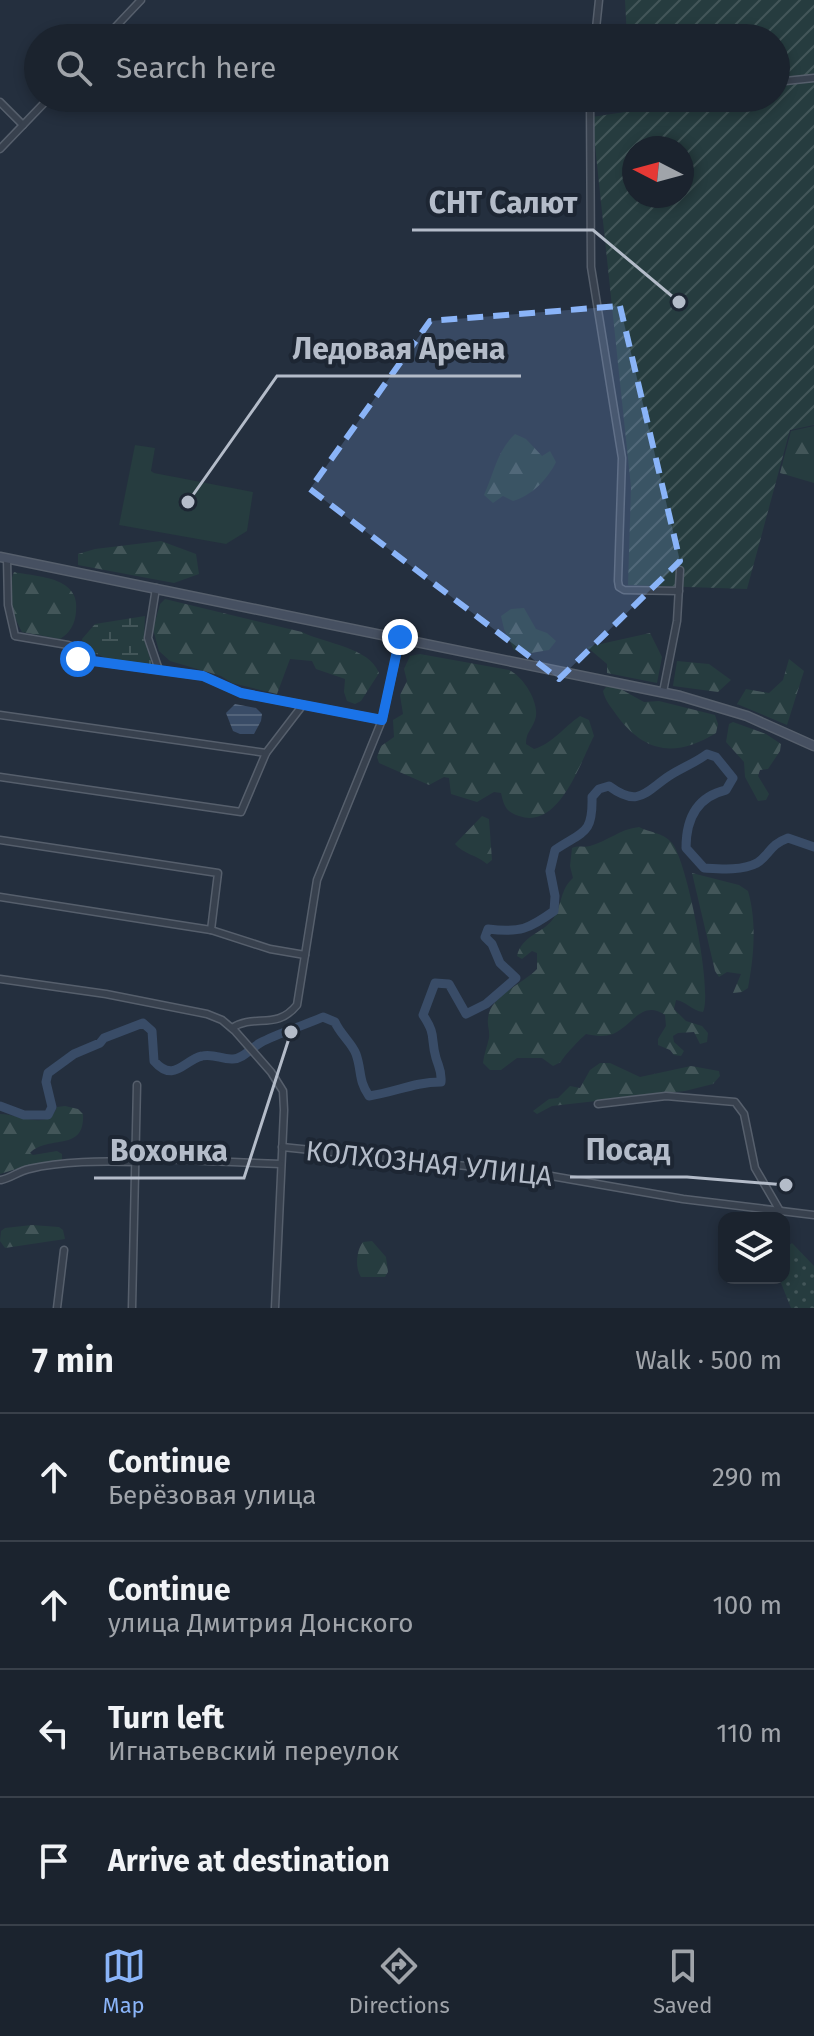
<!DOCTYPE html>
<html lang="en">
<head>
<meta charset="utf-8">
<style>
  body { margin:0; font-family:"Fira Sans",sans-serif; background:#282f3a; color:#f1f3f6 }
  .controls { position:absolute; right:24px; bottom:24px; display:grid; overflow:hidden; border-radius:16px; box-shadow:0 4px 12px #0003 }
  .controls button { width:72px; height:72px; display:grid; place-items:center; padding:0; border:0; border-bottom:2px solid #39404a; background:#1b232e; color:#f1f3f6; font:40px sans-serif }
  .compass { position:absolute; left:622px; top:136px; width:72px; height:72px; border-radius:50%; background:#1b232e; box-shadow:0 4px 12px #0003; rotate:276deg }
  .stop { position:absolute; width:24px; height:24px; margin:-18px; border:6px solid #1a73e8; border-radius:50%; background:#fff }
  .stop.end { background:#1a73e8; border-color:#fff; box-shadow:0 2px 8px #0008 }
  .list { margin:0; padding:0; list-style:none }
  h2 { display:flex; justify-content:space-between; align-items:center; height:104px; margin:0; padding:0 32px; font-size:34px }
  h2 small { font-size:26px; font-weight:400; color:#a0a4aa }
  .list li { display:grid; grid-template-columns:52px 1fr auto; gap:24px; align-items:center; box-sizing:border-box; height:128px; padding:0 32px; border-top:2px solid #39404a }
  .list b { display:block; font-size:30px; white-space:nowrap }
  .list p { margin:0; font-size:26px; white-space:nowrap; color:#a0a4aa }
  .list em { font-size:26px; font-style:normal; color:#a0a4aa }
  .icon { flex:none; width:44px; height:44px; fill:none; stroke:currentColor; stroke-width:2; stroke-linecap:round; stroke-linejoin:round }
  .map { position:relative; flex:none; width:814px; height:1308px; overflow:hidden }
  .search { position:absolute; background:#1b232e; box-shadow:0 4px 12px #0003; left:24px; right:24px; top:24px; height:88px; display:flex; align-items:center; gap:20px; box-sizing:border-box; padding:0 28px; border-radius:44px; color:#a0a4aa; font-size:30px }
  .sheet { height:616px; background:#1b232e }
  nav { display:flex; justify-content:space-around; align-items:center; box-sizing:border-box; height:112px; border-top:2px solid #39404a; background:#1b232e; font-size:22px; color:#a0a4aa }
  nav a { display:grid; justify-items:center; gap:4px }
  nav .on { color:#8ab4f8 }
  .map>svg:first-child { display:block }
  .grass { fill:url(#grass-dots) }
  .forest { fill:url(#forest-firs) }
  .wetland { fill:url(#wetland-marsh) }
  .park { fill:#263c3f }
  .garden { fill:url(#garden-furrows); fill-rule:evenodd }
  .water { fill:url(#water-rules) }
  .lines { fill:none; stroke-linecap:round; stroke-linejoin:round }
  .river { stroke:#394c67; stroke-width:9 }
  .street-casing { stroke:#565f6c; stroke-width:9 }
  .secondary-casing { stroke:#565f6c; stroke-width:11 }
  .street { stroke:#38414e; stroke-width:6 }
  .secondary { stroke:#465061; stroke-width:8 }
  .route { stroke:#1a73e8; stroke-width:10 }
  .marked { fill:#8ab4f8; fill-opacity:0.2; stroke:#8ab4f8; stroke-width:6; stroke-dasharray:16 10; stroke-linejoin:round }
  .labels { text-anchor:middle; stroke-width:8; stroke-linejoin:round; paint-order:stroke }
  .street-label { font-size:28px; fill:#b4bcc9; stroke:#1d2633 }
  .leader { fill:none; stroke:#b4bcc9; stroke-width:3 }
  .callout-dot { fill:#b4bcc9; stroke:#1d2633; stroke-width:3 }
  .callout-label { font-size:30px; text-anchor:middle; font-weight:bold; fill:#b4bcc9; stroke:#1d2633; stroke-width:8; stroke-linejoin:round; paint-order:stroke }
</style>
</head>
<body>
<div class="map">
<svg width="814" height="1308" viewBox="0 0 814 1308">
  <defs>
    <pattern id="grass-dots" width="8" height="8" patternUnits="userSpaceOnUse" patternTransform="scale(2)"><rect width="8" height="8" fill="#263c3f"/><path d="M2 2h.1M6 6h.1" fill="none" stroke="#435659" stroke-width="1.8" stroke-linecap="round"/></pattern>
    <pattern id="forest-firs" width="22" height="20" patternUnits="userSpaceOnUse" patternTransform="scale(2)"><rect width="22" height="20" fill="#263c3f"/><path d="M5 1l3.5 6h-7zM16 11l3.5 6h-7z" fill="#435659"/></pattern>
    <pattern id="wetland-marsh" width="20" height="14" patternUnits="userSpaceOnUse" patternTransform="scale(2)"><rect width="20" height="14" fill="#263c3f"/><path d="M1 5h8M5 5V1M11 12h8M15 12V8" fill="none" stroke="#435659"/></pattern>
    <pattern id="garden-furrows" width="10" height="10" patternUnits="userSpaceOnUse" patternTransform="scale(2)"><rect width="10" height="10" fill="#263c3f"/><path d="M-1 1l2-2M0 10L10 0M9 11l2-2" fill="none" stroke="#435659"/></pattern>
    <pattern id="water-rules" width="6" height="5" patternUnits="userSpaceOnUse" patternTransform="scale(2)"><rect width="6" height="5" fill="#394c67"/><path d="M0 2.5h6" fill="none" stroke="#53647b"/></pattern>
  </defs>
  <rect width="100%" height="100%" fill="#242f3e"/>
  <path class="grass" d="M 792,1243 L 814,1266 L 814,1308 L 791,1308 L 779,1278 L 784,1278 L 784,1249 Z"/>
  <g class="forest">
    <path d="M 814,426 L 814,483 L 780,473 L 791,431 Z"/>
    <path d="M 515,434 L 526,439 L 542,456 L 550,451 L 556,462 C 548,479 530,497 513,501 L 503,496 L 493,503 L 484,495 C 494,473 497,451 515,434 Z"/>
    <path d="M 161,541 L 196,554 L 199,574 L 174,583 L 78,565 L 78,554 L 95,549 Z"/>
    <path d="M 14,572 C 39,577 81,577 76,612 C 75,624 70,633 60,639 L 22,632 C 12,614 6,591 14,572 Z"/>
    <path d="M 165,599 L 302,632 C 326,644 369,647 379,673 L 361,701 L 355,704 L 347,701 L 344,692 L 345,679 L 316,669 L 312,661 L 290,659 L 277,694 L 232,683 L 221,676 L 170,661 L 159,651 L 153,629 L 160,604 Z"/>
    <path d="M 524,608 L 536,629 L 547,633 L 556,641 L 549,650 L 525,654 L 514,650 L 504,629 L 501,616 L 511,609 Z"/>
    <path d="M 650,633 L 662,657 L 657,683 L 607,673 L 607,664 L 587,647 Z"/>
    <path d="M 420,654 L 509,670 C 523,676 541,704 535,720 C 531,731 526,732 526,744 L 534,749 C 552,744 564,727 580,716 L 589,720 L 594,736 C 580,763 559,830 519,816 C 506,812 504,806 501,793 L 494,792 L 477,802 L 451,794 L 449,778 L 444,777 L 429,785 L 379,763 L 377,757 L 381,746 L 394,737 L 393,720 L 403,714 L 400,695 L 407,681 L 404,669 L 410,656 Z"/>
    <path d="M 789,659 L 804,671 L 787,725 L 737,704 L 746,689 L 769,693 L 783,680 Z"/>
    <path d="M 677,661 L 709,664 L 731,680 L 718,692 L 673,686 Z"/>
    <path d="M 606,687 L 617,687 L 644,702 L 659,701 L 715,715 L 718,724 L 716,733 C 677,757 646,754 618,717 C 612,708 605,701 603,691 Z"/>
    <path d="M 733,722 L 766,734 L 781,744 L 780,751 L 768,769 L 760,770 L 758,776 L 769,794 L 766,800 L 758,801 L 745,777 L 744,762 L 726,742 L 729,724 Z"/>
    <path d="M 482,816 L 489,819 L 492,860 L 487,864 C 477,855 463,854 455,844 Z"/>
    <path d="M 639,827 C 650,833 663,832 672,843 C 687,861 713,991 703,1012 C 692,1011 686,1001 676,1000 L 674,1009 L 686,1021 L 702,1026 L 708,1033 L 707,1042 L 700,1044 L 694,1032 L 678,1033 L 673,1036 L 674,1042 L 684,1051 L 681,1056 L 674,1055 L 670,1050 L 658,1045 L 658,1039 L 666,1026 L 665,1015 C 642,999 632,1026 613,1034 C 604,1037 595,1036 586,1034 C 581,1038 563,1057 561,1062 L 553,1066 L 542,1058 L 517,1058 L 501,1070 L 490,1070 L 483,1063 C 484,1054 487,1047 489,1038 C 490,1031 487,1025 488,1019 C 489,996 523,984 537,969 L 537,953 L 532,951 L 522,959 L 517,956 C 522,935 542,934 553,919 C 562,906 560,889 573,878 L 570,866 L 572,848 C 579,845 583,848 590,846 C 608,841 620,829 639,827 Z"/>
    <path d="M 692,873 L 739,885 L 748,891 C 757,922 754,957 748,988 L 742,992 L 733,993 L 741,974 L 727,972 L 719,977 L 715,971 Z"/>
    <path d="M 600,1063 L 610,1063 L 640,1077 L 691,1066 L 719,1071 L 720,1076 L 713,1084 L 685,1091 L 552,1106 L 537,1114 L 533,1111 L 549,1099 L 558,1098 L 570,1086 L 580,1088 L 590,1070 Z"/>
    <path d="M 65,1106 L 78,1109 L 83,1114 C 85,1153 49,1134 30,1153 L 33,1155 L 57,1151 L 62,1154 L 62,1160 L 59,1163 L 26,1166 L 0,1174 L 0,1114 C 20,1114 48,1132 57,1107 Z"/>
    <path d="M 32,1225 L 59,1227 L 63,1230 L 65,1239 L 5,1248 L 0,1241 L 1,1231 L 5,1228 Z"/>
    <path d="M 372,1241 L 386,1257 L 388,1272 L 385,1277 L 361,1277 C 355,1268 356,1251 363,1242 Z"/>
  </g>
  <path class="wetland" d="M 145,616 L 144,638 L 152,665 L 113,661 L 85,649 L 82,639 L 95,624 Z"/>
  <path class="park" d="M 135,445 L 155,448 L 151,471 L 154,473 L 253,492 L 247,531 L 226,544 L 119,525 Z"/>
  <path class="garden" d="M 625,0 L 814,0 L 814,425 L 790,430 L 747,589 L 628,585 L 631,487 L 592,117 L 631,111 L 630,98 L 776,98 L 776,38 L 627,38 ZM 634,148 L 682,148 L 682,196 L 634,196 Z"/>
  <path class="water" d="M 235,704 L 256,708 L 262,714 L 261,721 L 254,734 L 240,734 L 233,731 L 226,713 Z"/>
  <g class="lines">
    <path class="river" d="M 0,1106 L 24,1115 L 48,1115 L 52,1107 L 46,1082 L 48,1073 L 74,1054 L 100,1043 L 104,1038 L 143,1023 L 152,1031 L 154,1061 C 174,1084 184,1060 202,1056 C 214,1053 222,1060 233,1059 C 243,1059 251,1048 260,1043 C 278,1033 303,1026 323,1017 L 335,1022 C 340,1034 352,1043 356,1054 C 362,1071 358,1080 369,1096 C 396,1092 414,1082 441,1082 C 442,1071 439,1068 436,1058 C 430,1037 437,1036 423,1015 L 435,983 L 449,984 L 466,1014 L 486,1004 L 516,978 L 500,963 L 492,944 L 485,937 L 488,929 C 520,933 529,929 554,911 L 555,896 L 550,871 L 555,850 C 583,831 593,835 592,797 L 599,789 L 609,786 C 639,808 645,792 669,776 C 681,768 695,763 707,754 L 716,757 L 733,778 L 726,790 C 696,797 686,820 686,848 L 704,868 C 720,869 742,871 757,863 C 770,855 769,845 788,838 L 814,847"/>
    <defs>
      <g id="street">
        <path d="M 105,38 L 141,0"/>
        <path d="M 595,38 L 599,0"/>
        <path d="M 776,82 L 814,78"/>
        <path d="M 590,98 L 591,267 L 622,458 L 618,581 L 619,587 L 624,590 L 679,591"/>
        <path d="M 0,102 L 23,125"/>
        <path d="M 590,107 L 614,98"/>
        <path d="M 0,149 L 49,98"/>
        <path d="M 7,558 L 8,605 L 15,636 L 68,645 L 73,647 L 78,659 L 203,676 L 241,693 L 382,720"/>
        <path d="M 156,588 L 148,638 L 159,670"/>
        <path d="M 663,692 L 677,621 L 680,570"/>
        <path d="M 0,715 L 266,753"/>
        <path d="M 0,777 L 241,812 L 266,753 L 302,706"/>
        <path d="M 0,840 L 218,873 L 211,930"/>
        <path d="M 0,897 L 211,930 L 270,949 L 305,955"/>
        <path d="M 0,979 L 106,994 L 207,1014 L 222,1020 L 235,1031 L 271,1072 L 283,1091 L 284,1110 L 275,1308"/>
        <path d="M 232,1028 C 255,1013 276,1031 297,1005 L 317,880 L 382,720 L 400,638"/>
        <path d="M 598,1104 L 666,1096 L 735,1102 L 744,1114 L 755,1168 L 780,1211"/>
        <path d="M 282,1147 L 534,1173 L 683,1199 L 814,1215"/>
        <path d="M 136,1158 L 281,1164"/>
        <path d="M 1,1180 C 11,1178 19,1171 29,1169 C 63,1161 101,1161 136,1162"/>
        <path d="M 57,1308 L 64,1250"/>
        <path d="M 132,1308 L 137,1085"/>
      </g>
      <path id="secondary" d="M 0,557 L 680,696 L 747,716 L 814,746"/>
    </defs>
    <use href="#street" class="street-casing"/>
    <use href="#secondary" class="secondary-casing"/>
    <use href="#street" class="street"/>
    <use href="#secondary" class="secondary"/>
  </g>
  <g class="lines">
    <path class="route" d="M 78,659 L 203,676 L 241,693 L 382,720 L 400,637"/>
  </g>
  <path class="marked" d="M 620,306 L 680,561 L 559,679 L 310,489 L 430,321 Z"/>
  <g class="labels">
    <g class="street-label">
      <text transform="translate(429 1163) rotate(6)" y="10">КОЛХОЗНАЯ УЛИЦА</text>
    </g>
  </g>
  <path class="leader" d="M679 302L593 230H412M188 502L277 376H521M786 1185L687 1177H570M291 1032L244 1178H94"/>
  <g class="callout-dot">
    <circle cx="679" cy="302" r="8"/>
    <circle cx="188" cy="502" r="8"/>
    <circle cx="786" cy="1185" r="8"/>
    <circle cx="291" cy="1032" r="8"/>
  </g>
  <g class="callout-label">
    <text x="503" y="213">СНТ Салют</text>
    <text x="399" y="359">Ледовая Арена</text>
    <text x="628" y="1160">Посад</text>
    <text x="169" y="1161">Вохонка</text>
  </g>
</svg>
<div class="controls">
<button><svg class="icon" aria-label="layers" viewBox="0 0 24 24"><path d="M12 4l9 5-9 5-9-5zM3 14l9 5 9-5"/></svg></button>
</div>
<svg class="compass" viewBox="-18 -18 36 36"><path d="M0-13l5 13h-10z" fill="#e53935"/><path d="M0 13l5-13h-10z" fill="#a0a4aa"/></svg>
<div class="stop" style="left:78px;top:659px"></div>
<div class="stop end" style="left:400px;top:637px"></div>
<div class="search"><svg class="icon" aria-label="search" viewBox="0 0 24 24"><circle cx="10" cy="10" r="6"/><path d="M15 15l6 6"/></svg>Search here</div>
</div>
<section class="sheet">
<h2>7 min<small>Walk · 500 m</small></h2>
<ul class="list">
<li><svg class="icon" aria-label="ahead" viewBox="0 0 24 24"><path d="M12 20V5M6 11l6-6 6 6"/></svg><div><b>Continue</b><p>Берёзовая улица</p></div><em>290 m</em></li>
<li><svg class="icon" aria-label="ahead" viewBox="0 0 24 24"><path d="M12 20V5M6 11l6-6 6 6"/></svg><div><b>Continue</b><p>улица Дмитрия Донского</p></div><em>100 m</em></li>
<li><svg class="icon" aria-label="left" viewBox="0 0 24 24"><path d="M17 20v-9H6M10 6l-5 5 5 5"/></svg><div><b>Turn left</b><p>Игнатьевский переулок</p></div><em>110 m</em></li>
<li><svg class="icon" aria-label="arrive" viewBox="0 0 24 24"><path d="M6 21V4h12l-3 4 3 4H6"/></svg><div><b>Arrive at destination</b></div></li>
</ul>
</section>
<nav>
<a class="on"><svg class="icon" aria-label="map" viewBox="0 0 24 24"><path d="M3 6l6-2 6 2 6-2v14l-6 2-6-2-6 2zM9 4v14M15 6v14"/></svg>Map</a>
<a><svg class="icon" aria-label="directions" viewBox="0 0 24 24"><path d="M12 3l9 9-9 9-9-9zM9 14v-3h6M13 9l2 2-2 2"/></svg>Directions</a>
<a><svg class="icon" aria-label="saved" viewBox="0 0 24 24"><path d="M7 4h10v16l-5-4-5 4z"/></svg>Saved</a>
</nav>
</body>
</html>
